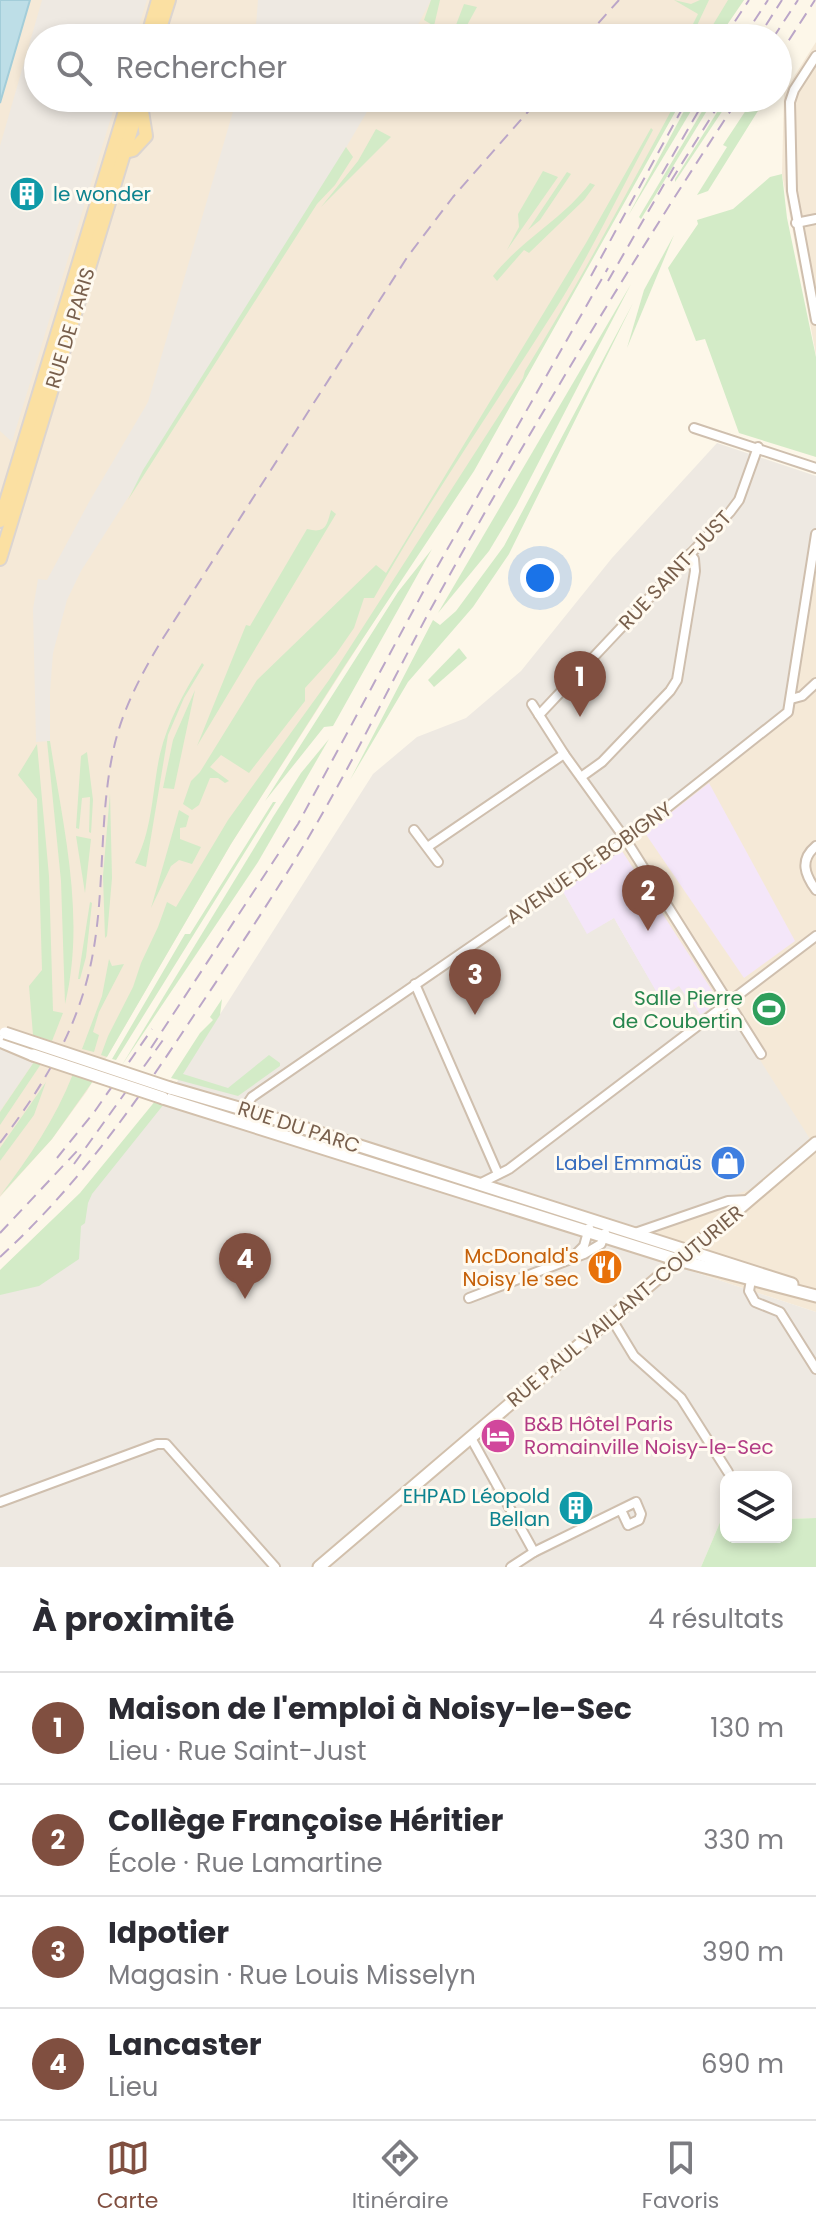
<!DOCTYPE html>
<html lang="fr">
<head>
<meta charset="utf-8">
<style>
  body { margin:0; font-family:Poppins,sans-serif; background:#f7f7f7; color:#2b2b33 }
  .controls { position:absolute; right:24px; bottom:24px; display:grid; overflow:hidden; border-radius:16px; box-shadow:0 4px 12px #0003 }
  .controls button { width:72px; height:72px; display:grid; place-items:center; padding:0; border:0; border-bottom:2px solid #e1e1e2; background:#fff; color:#2b2b33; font:40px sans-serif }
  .you { position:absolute; left:540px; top:578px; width:28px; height:28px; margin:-20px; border:6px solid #fff; border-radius:50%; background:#1a73e8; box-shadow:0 0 0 12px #1a73e833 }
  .badge { display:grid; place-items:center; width:52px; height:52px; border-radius:50%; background:#804f40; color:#fff; font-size:26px; font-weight:700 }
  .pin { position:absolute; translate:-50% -66px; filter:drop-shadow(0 2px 4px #0008) }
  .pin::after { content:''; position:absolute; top:42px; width:28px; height:24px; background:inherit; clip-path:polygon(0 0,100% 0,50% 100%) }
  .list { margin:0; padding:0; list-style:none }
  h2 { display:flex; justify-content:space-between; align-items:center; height:104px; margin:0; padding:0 32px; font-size:34px }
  h2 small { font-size:26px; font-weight:400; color:#7c7c81 }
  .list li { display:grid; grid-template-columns:52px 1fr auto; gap:24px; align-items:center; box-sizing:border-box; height:112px; padding:0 32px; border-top:2px solid #e1e1e2 }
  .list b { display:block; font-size:30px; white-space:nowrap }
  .list p { margin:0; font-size:26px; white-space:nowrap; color:#7c7c81 }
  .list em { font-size:26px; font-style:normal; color:#7c7c81 }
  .icon { flex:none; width:44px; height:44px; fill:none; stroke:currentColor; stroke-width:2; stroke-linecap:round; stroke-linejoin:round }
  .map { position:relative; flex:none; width:816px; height:1567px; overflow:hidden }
  .search { position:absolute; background:#fff; box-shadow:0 4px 12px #0003; left:24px; right:24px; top:24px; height:88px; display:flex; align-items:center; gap:20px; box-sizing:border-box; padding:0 28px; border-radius:44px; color:#7c7c81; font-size:30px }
  .sheet { height:552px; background:#fff }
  nav { display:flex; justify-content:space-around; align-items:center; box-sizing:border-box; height:112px; border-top:2px solid #e1e1e2; background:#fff; font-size:22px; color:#7c7c81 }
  nav a { display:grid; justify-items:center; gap:4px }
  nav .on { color:#804f40 }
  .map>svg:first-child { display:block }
  .residential { fill:#f5e9d7 }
  .industrial { fill:#eee9e2 }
  .education { fill:#f4e6f9 }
  .green { fill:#d3ebc7 }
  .water { fill:#bddee7; stroke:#a3cdd9; stroke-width:2 }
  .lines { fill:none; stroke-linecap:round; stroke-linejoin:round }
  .minor-casing { stroke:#cfbfae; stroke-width:12 }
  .secondary-casing { stroke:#d2c0ac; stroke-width:15 }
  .primary-casing { stroke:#dcd5d0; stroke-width:16 }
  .minor { stroke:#fff; stroke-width:8 }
  .secondary { stroke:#fff; stroke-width:11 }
  .primary { stroke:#fbe0a2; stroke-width:12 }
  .rail { stroke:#bba6c8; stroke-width:2; stroke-dasharray:12 8; stroke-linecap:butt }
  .secondary-bridge-casing { stroke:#d2c0ac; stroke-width:15; stroke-linecap:butt }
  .secondary-bridge { stroke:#fff; stroke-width:11 }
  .labels { text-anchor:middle; stroke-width:6; stroke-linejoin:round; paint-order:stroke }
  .culture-label { font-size:20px; fill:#0d838f; stroke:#fffaf0; text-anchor:start }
  .street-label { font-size:20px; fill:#785f4c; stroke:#fffaf0 }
  .leisure-label { font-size:20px; fill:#27864d; stroke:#fffaf0; text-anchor:end }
  .shop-label { font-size:20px; fill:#366cbe; stroke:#fffaf0; text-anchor:end }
  .food-label { font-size:20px; fill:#c56008; stroke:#fffaf0; text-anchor:end }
  .hotel-label { font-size:20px; fill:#b23c85; stroke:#fffaf0; text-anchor:start }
</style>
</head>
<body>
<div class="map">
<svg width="816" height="1567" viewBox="0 0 816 1567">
  <rect width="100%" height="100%" fill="#fdf7e9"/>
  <g class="residential">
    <path d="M 0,0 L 744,0 L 718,38 L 38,38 L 38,98 L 682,98 L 493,436 L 231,844 L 87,1091 L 52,1139 L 0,1197 Z"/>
    <path d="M 816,42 L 816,355 L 782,174 L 784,92 Z"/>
    <path d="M 816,529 L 816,1312 L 655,1259 L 640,1228 L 721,1000 L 700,1015 L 613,918 L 587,934 L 557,880 L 786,713 Z"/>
  </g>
  <g class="industrial">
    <path d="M 42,0 L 147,0 L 135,38 L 38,38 L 38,98 L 117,98 L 12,442 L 0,431 L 0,146 Z"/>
    <path d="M 258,0 L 431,0 L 411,38 L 255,38 Z"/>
    <path d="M 237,98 L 375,98 L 330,175 L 316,204 L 81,571 L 67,600 L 53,653 L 50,692 L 50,741 L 36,742 L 33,609 L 38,579 L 47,580 L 89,502 L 148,402 Z"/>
    <path d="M 717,443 L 816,476 L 816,529 L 786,713 L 557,881 L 587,933 L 614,918 L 660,997 L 679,986 L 700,1015 L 722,1000 L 810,1139 L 754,1188 L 640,1229 L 655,1259 L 816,1312 L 816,1518 L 786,1519 L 786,1477 L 726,1477 L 726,1520 L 721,1520 L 701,1567 L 0,1567 L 0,1275 L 19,1260 L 161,1107 L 373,774 L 417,737 L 466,718 L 521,671 L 612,558 Z"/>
    <path d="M 0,1047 L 34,1062 L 0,1111 Z"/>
  </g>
  <g class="education">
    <path d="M 709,783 L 795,941 L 744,978 L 645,833 Z"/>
    <path d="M 617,849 L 622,851 L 717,998 L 717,1003 L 700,1015 L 689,996 L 687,998 L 679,986 L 660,998 L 614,918 L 587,934 L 561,888 Z"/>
  </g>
  <g class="green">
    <path d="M 431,0 L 440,0 L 434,26 L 424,20 Z"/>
    <path d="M 674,0 L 691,4 L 700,0 L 709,0 L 691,38 L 686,38 L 698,14 Z"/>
    <path d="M 728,0 L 744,0 L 718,38 L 705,38 Z"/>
    <path d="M 464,4 L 477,7 L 460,38 L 451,38 Z"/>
    <path d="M 678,98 L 683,98 L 474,471 L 342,670 L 231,844 L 107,1057 L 101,1055 L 108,1036 L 133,987 L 141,963 L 158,927 L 167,902 L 176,907 L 228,820 L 329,680 L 523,378 L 525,371 C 580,282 628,190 678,98 Z"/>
    <path d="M 691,98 L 697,101 L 628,216 Z"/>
    <path d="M 726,98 L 731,98 L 675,182 L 675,179 Z"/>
    <path d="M 754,98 L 766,98 L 708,191 L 697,195 L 727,147 L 723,145 Z"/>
    <path d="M 707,103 L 711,104 L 641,219 L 639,217 Z"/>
    <path d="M 651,128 L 653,130 C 620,191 591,254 553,313 C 493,408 429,500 374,598 L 364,598 L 354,628 L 336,654 L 305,688 L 305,701 L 249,773 L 221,755 L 210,767 L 229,781 L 225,783 L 218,778 L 210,778 L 199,805 L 192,810 L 183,804 L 191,781 L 200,772 L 257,680 L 376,565 L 386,573 L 586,243 Z"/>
    <path d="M 376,129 L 391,137 L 321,207 L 358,161 Z"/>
    <path d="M 346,147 L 353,157 L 335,185 L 317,204 L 128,500 L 143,470 Z"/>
    <path d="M 543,171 L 558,177 L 507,250 L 519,227 L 518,214 Z"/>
    <path d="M 567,172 L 571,174 L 540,220 L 528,230 Z"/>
    <path d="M 782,174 L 787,218 L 816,357 L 816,457 L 739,433 L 705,339 L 696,341 L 668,268 L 698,224 L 697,220 L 733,209 L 770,177 Z"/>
    <path d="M 590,183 L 595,185 L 584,200 L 529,253 L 524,250 L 497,281 L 493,276 C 521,240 562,220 590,183 Z"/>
    <path d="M 674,235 L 627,348 L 644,290 Z"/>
    <path d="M 631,284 L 516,506 L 489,551 L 438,613 Z"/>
    <path d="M 633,303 L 509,554 L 473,607 L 408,682 L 350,780 L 433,620 L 440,625 L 456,611 L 504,546 Z"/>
    <path d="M 331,510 L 336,514 L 197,746 L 246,625 L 250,626 L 307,529 C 326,534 327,525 331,510 Z"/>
    <path d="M 432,549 L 333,726 L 324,727 L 265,801 L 398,592 Z"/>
    <path d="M 459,648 L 467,658 L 434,687 L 428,680 Z"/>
    <path d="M 202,663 L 204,665 L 184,698 L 168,735 L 146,867 L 135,863 C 153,829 152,790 160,754 C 168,721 184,692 202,663 Z"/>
    <path d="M 195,690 L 174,789 L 163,788 L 173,740 Z"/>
    <path d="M 329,739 L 258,862 L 122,1065 L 273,817 L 301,773 Z"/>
    <path d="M 47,741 L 50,741 C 63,827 86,917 65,1004 L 61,881 Z"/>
    <path d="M 37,744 L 49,876 L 53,1011 L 63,1013 L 52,1041 L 33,1035 L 29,986 L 42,970 L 37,799 L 18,775 Z"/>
    <path d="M 87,752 L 93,800 L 91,833 L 89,832 L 90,797 L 82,798 L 79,829 L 76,828 L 81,756 Z"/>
    <path d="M 110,793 L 112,878 L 107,936 L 105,938 L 103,876 Z"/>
    <path d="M 273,802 L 276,802 L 116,1060 L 112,1059 L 185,934 L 190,934 Z"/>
    <path d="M 179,810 L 189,816 L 186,827 L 180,828 L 180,839 L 201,847 L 192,864 L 179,860 L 171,866 L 151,908 Z"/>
    <path d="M 76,836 L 91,839 L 85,893 Z"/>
    <path d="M 90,902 L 92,903 L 86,957 L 80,979 L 78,979 Z"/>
    <path d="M 109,959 L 112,966 L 124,964 L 99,1012 L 93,1032 L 99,1035 L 94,1052 L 82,1049 L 102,996 Z"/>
    <path d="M 222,999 L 220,1015 L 183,1074 L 228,1088 L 269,1055 L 280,1063 L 280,1066 L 238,1096 L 171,1078 L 200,1033 L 213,1020 L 210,1017 Z"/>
    <path d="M 34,1062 L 41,1064 L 0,1125 L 0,1112 Z"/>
    <path d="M 73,1074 L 93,1081 L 52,1139 L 0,1196 C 29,1157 55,1120 73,1074 Z"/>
    <path d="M 46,1082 L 34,1115 L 0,1161 L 0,1148 Z"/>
    <path d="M 156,1100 L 164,1104 L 92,1194 L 88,1203 L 85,1223 L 81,1226 L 79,1259 L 39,1286 L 0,1295 L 0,1270 L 80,1193 Z"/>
    <path d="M 816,1518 L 816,1567 L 701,1567 L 721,1520 L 726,1520 L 726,1537 L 786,1537 L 786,1519 Z"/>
  </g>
  <path class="water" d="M 0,0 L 30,0 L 0,103 Z"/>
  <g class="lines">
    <defs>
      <g id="minor">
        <path d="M 816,56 L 794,90 L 790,102 L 792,191 L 816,320"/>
        <path d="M 796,223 L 816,219"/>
        <path d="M 694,428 L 816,468"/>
        <path d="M 791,699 L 802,696 L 816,683"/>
        <path d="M 532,704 L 564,754 L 626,840 L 761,1054"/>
        <path d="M 539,715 L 730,512 L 739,500 L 758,447"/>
        <path d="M 581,777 L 602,762 L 670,691 L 677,680 L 695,571 L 694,559 L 690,554"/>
        <path d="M 414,830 L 438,862"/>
        <path d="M 429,846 L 564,754"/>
        <path d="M 816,846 C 799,860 805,875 816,890"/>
        <path d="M 415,984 L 498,1174"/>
        <path d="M 242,1112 L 252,1097 L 626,840 L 788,712 L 816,534"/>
        <path d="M 479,1184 L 509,1169 L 816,936"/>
        <path d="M 635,1233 L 728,1201 L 748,1200"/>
        <path d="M 574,1256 L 584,1246 L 589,1228"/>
        <path d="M 751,1280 L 749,1291 L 755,1302 L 780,1312 L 816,1369"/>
        <path d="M 469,1298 L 584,1254 L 601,1244 L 605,1233"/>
        <path d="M 611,1318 L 634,1356 L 681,1398 L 728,1472"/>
        <path d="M 471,1438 L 534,1552"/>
        <path d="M 0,1502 L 157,1444 L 166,1444 L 275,1567"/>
        <path d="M 511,1567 L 534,1552 L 636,1502 L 641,1514 L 639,1520 L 628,1525 L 621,1510"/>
      </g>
      <g id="secondary">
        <path d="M 0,1041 L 33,1055"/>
        <path d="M 170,1088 L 263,1115 L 792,1284"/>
        <path d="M 163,1098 L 678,1260 L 816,1296"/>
        <path d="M 319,1567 L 816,1143"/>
      </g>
      <g id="primary">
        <path d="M 147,38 L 158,0"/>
        <path d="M 157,38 L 169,0"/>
        <path d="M 123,146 L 125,152 L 133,150 L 146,136 L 141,105"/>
        <path d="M 0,521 L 129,98"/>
        <path d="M 0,559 L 141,98"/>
      </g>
    </defs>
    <use href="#minor" class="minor-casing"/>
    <use href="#secondary" class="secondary-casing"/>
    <use href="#primary" class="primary-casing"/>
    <use href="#minor" class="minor"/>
    <use href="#secondary" class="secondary"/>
    <use href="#primary" class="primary"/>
    <g class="rail">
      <path d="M 766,25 L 782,0"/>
      <path d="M 585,38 L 619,0"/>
      <path d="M 724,38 L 749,0"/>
      <path d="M 743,38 L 768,0"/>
      <path d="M 773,38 L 798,0"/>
      <path d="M 778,57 L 815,0"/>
      <path d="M 662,174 L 706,98"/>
      <path d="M 671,181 L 723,98"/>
      <path d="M 591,276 L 688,98"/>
      <path d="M 608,281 L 674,167"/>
      <path d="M 151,1048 L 298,824 L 428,583 L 608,268"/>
      <path d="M 0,1143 C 39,1092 74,1036 89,972 C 107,897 97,818 115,743 C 124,707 141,675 160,643 L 408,256 L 453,197 L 540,98"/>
      <path d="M 57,1158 L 95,1111 L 152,1029"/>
      <path d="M 74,1164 L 163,1040"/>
      <path d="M 0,1233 L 77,1151"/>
      <path d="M 0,1257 C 80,1184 139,1099 198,1009 C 238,949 278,890 314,828 C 355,758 390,685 428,614 C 525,438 628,266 739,98"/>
    </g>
    <defs>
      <g id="secondary-bridge">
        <path d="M 5,1033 L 170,1088"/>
        <path d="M 33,1055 L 163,1098"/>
      </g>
    </defs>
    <use href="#secondary-bridge" class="secondary-bridge-casing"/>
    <use href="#secondary-bridge" class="secondary-bridge"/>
  </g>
  <defs>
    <symbol id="building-disc" viewBox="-11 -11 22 22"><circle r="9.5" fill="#0f9aa8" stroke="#fffaf0"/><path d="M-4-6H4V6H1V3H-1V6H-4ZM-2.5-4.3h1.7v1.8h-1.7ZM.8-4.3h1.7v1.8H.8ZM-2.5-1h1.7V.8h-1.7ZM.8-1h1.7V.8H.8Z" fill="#fff"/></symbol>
    <symbol id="stadium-disc" viewBox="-11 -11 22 22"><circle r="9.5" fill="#2e9e5b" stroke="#fffaf0"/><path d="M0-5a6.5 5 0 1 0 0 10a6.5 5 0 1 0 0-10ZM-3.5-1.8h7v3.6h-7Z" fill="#fff"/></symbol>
    <symbol id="shop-disc" viewBox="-11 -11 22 22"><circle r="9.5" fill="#3f7fe0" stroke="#fffaf0"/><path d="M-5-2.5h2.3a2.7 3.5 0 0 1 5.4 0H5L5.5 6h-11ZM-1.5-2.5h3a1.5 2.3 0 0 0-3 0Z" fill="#fff"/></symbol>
    <symbol id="restaurant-disc" viewBox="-11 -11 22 22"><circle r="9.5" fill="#e8710a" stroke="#fffaf0"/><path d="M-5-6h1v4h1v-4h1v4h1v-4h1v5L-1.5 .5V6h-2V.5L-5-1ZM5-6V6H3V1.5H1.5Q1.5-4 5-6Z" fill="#fff"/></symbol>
    <symbol id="hotel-disc" viewBox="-11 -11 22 22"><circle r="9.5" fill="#d1479c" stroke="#fffaf0"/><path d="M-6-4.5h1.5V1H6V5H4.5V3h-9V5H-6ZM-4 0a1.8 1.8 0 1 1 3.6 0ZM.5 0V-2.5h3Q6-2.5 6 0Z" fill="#fff"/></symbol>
  </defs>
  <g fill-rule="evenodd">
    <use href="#building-disc" x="7" y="174" width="40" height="40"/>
    <use href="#stadium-disc" x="749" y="989" width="40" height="40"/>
    <use href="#shop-disc" x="708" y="1143" width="40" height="40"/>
    <use href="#restaurant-disc" x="585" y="1247" width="40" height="40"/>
    <use href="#hotel-disc" x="478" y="1416" width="40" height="40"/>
    <use href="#building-disc" x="556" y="1488" width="40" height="40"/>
  </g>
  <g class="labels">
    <g class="culture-label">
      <text x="53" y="201">le wonder</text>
      <text x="550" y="1503" text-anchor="end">EHPAD Léopold<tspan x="550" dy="23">Bellan</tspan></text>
    </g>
    <g class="street-label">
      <text transform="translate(70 328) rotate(-73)" y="7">RUE DE PARIS</text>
      <text transform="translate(675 570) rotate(-47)" y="7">RUE SAINT-JUST</text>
      <text transform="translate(589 863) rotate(-35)" y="7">AVENUE DE BOBIGNY</text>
      <text transform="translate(299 1127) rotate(18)" y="7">RUE DU PARC</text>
      <text transform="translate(625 1306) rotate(-40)" y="7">RUE PAUL VAILLANT-COUTURIER</text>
    </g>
    <g class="leisure-label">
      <text x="743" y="1005">Salle Pierre<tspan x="743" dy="23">de Coubertin</tspan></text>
    </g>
    <g class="shop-label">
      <text x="702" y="1170">Label Emmaüs</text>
    </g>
    <g class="food-label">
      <text x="579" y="1263">McDonald's<tspan x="579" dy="23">Noisy le sec</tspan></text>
    </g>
    <g class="hotel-label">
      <text x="524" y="1431">B&amp;B Hôtel Paris<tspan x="524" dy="23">Romainville Noisy-le-Sec</tspan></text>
    </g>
  </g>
</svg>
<div class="controls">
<button><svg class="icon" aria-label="layers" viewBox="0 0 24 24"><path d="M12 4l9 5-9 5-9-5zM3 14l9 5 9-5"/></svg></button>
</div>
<div class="you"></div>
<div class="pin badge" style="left:580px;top:717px">1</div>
<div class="pin badge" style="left:648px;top:931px">2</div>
<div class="pin badge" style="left:475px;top:1015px">3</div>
<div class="pin badge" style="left:245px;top:1299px">4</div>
<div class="search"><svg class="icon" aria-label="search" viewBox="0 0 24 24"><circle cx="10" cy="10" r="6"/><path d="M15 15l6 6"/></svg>Rechercher</div>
</div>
<section class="sheet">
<h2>À proximité<small>4 résultats</small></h2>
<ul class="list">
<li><span class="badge">1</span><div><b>Maison de l'emploi à Noisy-le-Sec</b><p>Lieu · Rue Saint-Just</p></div><em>130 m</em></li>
<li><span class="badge">2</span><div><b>Collège Françoise Héritier</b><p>École · Rue Lamartine</p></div><em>330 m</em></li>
<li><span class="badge">3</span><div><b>Idpotier</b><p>Magasin · Rue Louis Misselyn</p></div><em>390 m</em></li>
<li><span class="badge">4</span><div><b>Lancaster</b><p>Lieu</p></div><em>690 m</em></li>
</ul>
</section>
<nav>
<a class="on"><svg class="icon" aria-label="map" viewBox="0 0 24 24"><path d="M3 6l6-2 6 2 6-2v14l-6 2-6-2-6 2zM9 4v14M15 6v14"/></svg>Carte</a>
<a><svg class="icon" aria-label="directions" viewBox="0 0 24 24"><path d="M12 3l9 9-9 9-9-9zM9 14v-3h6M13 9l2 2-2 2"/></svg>Itinéraire</a>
<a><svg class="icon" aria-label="saved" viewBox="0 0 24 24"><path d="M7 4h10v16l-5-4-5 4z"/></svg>Favoris</a>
</nav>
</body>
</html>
